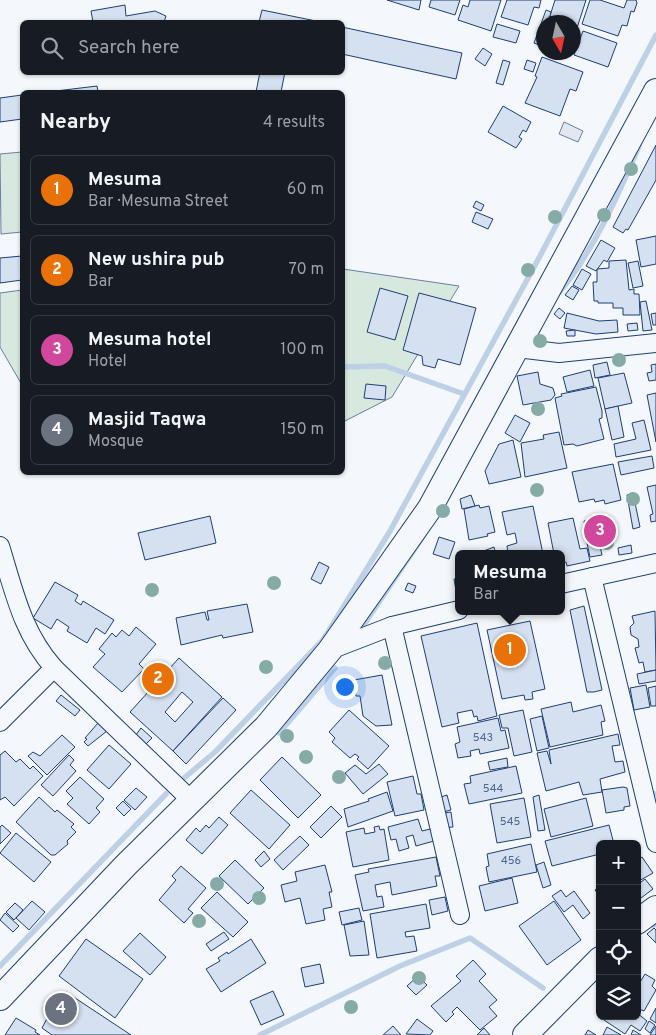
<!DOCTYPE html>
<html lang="en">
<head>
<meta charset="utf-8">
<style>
  body { margin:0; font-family:Overpass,sans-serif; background:#242831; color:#f1f3f6 }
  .controls { position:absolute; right:15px; bottom:15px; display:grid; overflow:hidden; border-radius:8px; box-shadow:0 1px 4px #0004 }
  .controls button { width:45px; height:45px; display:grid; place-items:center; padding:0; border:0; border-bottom:1px solid #363941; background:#171b24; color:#f1f3f6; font:25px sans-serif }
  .compass { position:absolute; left:536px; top:15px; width:45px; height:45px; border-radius:50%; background:#171b24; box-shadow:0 1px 4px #0004; rotate:171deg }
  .you { position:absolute; left:344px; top:686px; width:18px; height:18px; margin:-12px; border:4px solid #fff; border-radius:50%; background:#1a73e8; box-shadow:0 0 0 8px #1a73e833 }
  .badge { display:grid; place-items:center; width:32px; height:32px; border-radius:50%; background:#7c3aed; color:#fff; font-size:16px; font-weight:700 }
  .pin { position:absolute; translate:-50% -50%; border:2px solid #fff; box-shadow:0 1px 5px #0006 }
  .popup { position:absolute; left:455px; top:550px; width:110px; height:65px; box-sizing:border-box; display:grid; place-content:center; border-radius:8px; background:#171b24; filter:drop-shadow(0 1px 4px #0005); font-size:16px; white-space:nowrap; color:#9ea1a6 }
  .popup b { font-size:19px; color:#f1f3f6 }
  .popup::after { content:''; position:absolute; left:50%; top:100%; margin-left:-10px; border:10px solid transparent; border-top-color:#171b24 }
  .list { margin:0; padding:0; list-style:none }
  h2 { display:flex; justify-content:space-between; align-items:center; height:65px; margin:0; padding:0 20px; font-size:21px }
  h2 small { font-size:16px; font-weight:400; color:#9ea1a6 }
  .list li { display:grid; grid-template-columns:32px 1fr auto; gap:15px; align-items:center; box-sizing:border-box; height:70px; margin:0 10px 10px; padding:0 10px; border:1px solid #363941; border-radius:8px }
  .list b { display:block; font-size:19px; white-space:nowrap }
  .list p { margin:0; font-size:16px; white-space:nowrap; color:#9ea1a6 }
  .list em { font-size:16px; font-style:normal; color:#9ea1a6 }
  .icon { flex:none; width:28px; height:28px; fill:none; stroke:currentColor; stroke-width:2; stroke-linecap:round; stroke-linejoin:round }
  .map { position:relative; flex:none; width:656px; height:1035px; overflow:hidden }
  .search { position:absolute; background:#171b24; box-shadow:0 1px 4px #0004; left:20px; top:20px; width:325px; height:55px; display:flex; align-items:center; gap:12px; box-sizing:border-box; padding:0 18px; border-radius:8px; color:#9ea1a6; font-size:19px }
  .panel { position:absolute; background:#171b24; box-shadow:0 1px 4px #0004; left:20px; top:90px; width:325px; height:385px; border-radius:8px }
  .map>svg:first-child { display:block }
  .green { fill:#d7e8df; stroke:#687fa3 }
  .parking { fill:#e3e8f0; stroke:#687fa3 }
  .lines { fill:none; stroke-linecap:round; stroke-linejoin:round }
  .stream { stroke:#bed0e5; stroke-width:5.5 }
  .building { fill:#d5e0f0; stroke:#1d3f73; fill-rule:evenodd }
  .street-casing { stroke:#1d3f73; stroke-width:20 }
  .secondary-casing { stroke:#1d3f73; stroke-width:26 }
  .street { stroke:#f4f7fb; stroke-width:18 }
  .secondary { stroke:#f4f7fb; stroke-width:24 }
  .tree { fill:#86aba6 }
  .labels { text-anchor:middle; stroke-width:4; stroke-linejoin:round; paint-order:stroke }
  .number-label { font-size:11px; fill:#4b6792 }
</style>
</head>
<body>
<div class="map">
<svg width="656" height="1035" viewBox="0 0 656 1035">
  <rect width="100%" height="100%" fill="#f4f7fb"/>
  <g class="green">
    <path d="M 22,152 L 22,232 L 1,234 L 0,154 Z"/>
    <path d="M 343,269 L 459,286 L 392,397 L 343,422 Z"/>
    <path d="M 22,290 L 22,385 L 0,347 L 0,293 Z"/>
  </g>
  <path class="parking" d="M 564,122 L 583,131 L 578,142 L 559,134 Z"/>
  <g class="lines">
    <g class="stream">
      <path d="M 557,295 C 591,256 619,194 639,146"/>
      <path d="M 342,367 L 385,366 L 464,394"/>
      <path d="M 363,626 L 424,535"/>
      <path d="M 279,733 L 335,668"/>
      <path d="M 183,779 L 215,752 L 323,640 L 390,531 L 540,256 L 656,35"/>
      <path d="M 654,794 L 656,794"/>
      <path d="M 654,925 L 656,924"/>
      <path d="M 0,966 L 166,794"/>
      <path d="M 260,1035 L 400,966 L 470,938 L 543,988"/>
    </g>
  </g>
  <g class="building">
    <path d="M 387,0 L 421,0 L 419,10 Z"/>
    <path d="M 431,0 L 460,0 L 455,15 L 429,7 Z"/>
    <path d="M 470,0 L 501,0 L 491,31 L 458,20 L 463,5 L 468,7 Z"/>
    <path d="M 507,0 L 541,0 L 539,8 L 534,7 L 528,25 L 501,17 Z"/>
    <path d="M 555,0 L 586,0 L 577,28 L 574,27 L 574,22 L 559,22 L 549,19 Z"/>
    <path d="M 590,0 L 600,0 L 624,8 L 627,0 L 636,0 L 637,3 L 634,12 L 631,11 L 627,26 L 622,25 L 618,36 L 582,24 Z"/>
    <path d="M 125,5 L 126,16 L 155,11 L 166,16 L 164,22 L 93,22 L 91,11 Z"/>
    <path d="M 262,10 L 321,22 L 259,22 Z"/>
    <path d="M 546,10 L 551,12 L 549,20 L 558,22 L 544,22 L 544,47 L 534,43 Z"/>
    <path d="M 497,24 L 520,31 L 516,43 L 493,37 Z"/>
    <path d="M 342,27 L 462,53 L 456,79 L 342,54 Z"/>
    <path d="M 583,31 L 617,43 L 608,67 L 574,55 Z"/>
    <path d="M 483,48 L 492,54 L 485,66 L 475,59 Z"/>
    <path d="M 542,57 L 583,72 L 576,91 L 570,89 L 560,116 L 525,103 L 537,77 L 535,76 Z"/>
    <path d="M 503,60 L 510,62 L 503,85 L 496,83 Z"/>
    <path d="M 527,60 L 536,63 L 533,72 L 524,69 Z"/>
    <path d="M 260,72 L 285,72 L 281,92 L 256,92 Z"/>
    <path d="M 97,86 L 98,92 L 56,92 L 56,91 Z"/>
    <path d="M 22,95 L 22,119 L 0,122 L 0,98 Z"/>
    <path d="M 503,106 L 531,122 L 526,132 L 523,130 L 519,137 L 522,139 L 516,148 L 488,132 Z"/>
    <path d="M 656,145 L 656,180 L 628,230 L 626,229 L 623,233 L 613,227 Z"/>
    <path d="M 476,201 L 484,205 L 481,211 L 473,207 Z"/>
    <path d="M 476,212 L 493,219 L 488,229 L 472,222 Z"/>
    <path d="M 656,236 L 656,264 L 641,267 L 636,240 Z"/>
    <path d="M 601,240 L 615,248 L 607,262 L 604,260 L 596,271 L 586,266 Z"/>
    <path d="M 22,256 L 22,280 L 0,283 L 0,258 Z"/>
    <path d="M 626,260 L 629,290 L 634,289 L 634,294 L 639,294 L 640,315 L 623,315 L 623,308 L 613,308 L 613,303 L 598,303 L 598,301 L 594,301 L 593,282 L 597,282 L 597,269 L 609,268 L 609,261 Z"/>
    <path d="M 638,261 L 643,286 L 633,288 L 628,263 Z"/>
    <path d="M 582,269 L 591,274 L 582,290 L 573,285 Z"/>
    <path d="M 572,286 L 579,290 L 573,300 L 565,295 Z"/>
    <path d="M 380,288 L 408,296 L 395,340 L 367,332 Z"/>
    <path d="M 419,293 L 476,308 L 460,365 L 438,359 L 435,368 L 423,365 L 422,356 L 403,350 Z"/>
    <path d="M 646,301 L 652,330 L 643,331 L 640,302 Z"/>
    <path d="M 559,308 L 565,313 L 560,319 L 554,314 Z"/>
    <path d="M 567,313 L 599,321 L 617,320 L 618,332 L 596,334 L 564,328 Z"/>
    <path d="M 656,313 L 656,325 L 653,325 L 651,314 Z"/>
    <path d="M 637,323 L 638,330 L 628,331 L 627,324 Z"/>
    <path d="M 575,330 L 575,336 L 567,336 L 566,331 Z"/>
    <path d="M 607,362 L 610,375 L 595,378 L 593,365 Z"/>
    <path d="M 656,364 L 656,380 L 649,381 L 647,373 L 652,372 L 651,365 Z"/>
    <path d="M 590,370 L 594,386 L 567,392 L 563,377 Z"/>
    <path d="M 538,372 L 540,384 L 553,388 L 555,395 L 551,400 L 523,405 L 517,376 Z"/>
    <path d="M 624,373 L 632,403 L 605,409 L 598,378 Z"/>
    <path d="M 366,384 L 386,386 L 385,400 L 364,398 Z"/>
    <path d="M 596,387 L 602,411 L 602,418 L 599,419 L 604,439 L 577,446 L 573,444 L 564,445 L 555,398 L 562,396 L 561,394 Z"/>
    <path d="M 656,393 L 656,442 L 647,395 Z"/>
    <path d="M 618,406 L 624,437 L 612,440 L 605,409 Z"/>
    <path d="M 515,415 L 530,423 L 520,442 L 505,433 Z"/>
    <path d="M 644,420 L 651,450 L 616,457 L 614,444 L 636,439 L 632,423 Z"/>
    <path d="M 559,432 L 567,468 L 525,477 L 521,443 L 544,439 L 543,435 Z"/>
    <path d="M 513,440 L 521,477 L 489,484 L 485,471 L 499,444 Z"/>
    <path d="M 652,456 L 654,468 L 621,475 L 618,462 Z"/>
    <path d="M 613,464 L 621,500 L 605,504 L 604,500 L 595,502 L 594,499 L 579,502 L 572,472 Z"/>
    <path d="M 656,485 L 656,521 L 651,522 L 650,515 L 653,514 L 647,487 Z"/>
    <path d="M 633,493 L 640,527 L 633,529 L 627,495 Z"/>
    <path d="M 471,495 L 475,506 L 462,509 L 460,499 Z"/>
    <path d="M 479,505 L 480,508 L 489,506 L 495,532 L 487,534 L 488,536 L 469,540 L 464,509 Z"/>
    <path d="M 533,506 L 543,554 L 508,554 L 507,546 L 517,543 L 515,533 L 507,535 L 502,512 Z"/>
    <path d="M 210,516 L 216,543 L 145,560 L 138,533 Z"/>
    <path d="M 573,518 L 580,549 L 587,548 L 590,561 L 567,566 L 566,562 L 561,563 L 561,554 L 554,554 L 548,523 Z"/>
    <path d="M 600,518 L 604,539 L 588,542 L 584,521 Z"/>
    <path d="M 439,537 L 455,542 L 449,559 L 433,554 Z"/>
    <path d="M 599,541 L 602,555 L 590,557 L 587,543 Z"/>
    <path d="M 631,545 L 632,553 L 619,555 L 618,548 Z"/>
    <path d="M 494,547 L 496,554 L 476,554 Z"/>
    <path d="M 319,562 L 329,567 L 321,584 L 311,579 Z"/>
    <path d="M 459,578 L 459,597 L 457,597 L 454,579 Z"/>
    <path d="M 55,582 L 78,595 L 75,601 L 81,605 L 83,601 L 114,620 L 105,634 L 96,628 L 87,643 L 67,631 L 69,627 L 57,619 L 51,629 L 33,618 Z"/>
    <path d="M 408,583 L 416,586 L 413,593 L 405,590 Z"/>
    <path d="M 247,604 L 253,632 L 223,638 L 222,635 L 181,645 L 176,618 L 205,612 L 207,620 L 209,620 L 207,611 Z"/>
    <path d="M 584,606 L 602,690 L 594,692 L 587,692 L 570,610 Z"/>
    <path d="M 655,611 L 656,670 L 645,672 L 643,662 L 639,663 L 635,648 L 639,647 L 638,639 L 631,635 L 630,627 L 634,623 L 632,616 Z"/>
    <path d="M 530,621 L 545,689 L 532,692 L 533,699 L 525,700 L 524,695 L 502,699 L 487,630 Z"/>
    <path d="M 477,623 L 497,716 L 478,721 L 477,716 L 474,717 L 472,710 L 457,713 L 459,723 L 442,727 L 421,636 Z"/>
    <path d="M 136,627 L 156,644 L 139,664 L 144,669 L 122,692 L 93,667 L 105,654 L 99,649 L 112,633 L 116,637 L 122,630 L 129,636 Z"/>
    <path d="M 179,658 L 222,697 L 173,751 L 130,712 ZM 182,692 L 193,702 L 175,722 L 165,712 Z"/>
    <path d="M 656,670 L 656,681 L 639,684 L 637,674 Z"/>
    <path d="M 382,675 L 392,725 L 376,726 L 363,716 L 360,696 L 356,696 L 354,680 Z"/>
    <path d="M 646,685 L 650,707 L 634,710 L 630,688 Z"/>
    <path d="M 656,686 L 656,706 L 651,706 L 648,688 Z"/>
    <path d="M 61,695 L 80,710 L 75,716 L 56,701 Z"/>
    <path d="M 223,698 L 236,710 L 186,764 L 173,751 Z"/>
    <path d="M 571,702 L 573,712 L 601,705 L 605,721 L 601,722 L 603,735 L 550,747 L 541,709 Z"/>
    <path d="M 349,710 L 389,746 L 368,769 L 357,759 L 359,757 L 355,754 L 350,758 L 332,742 L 335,738 L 329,732 Z"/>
    <path d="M 523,710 L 532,752 L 514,756 L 508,728 L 502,728 L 499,715 Z"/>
    <path d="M 542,716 L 549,748 L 537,751 L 530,719 Z"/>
    <path d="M 498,718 L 501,731 L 505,730 L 509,748 L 480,754 L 479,749 L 470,751 L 471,756 L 458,758 L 455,744 L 460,742 L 457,727 Z"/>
    <path d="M 98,723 L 107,731 L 88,746 L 84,742 L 87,739 L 85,738 Z"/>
    <path d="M 141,728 L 152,738 L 146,744 L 136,735 Z"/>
    <path d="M 618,734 L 620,745 L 612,746 L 615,762 L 623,761 L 625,772 L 600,779 L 602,792 L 583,795 L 579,782 L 546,791 L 537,753 L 547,751 L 551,764 L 549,750 Z"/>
    <path d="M 62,735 L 75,747 L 47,775 L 28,756 L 33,752 L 40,756 Z"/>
    <path d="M 109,745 L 131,764 L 109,789 L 87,770 Z"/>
    <path d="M 5,751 L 16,762 L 20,759 L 30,769 L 33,766 L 43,776 L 14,806 L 5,797 L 0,800 L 0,755 Z"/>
    <path d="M 69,755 L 74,760 L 70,765 L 76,771 L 53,796 L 41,785 Z"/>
    <path d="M 282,757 L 321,795 L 298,818 L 260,780 Z"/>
    <path d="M 507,758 L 508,767 L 490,770 L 488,762 Z"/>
    <path d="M 379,764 L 388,774 L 363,794 L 345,773 L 355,765 L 366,774 Z"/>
    <path d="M 516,766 L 522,793 L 469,804 L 464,784 L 471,783 L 470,776 Z"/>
    <path d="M 413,776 L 417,794 L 421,794 L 424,810 L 395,816 L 387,782 Z"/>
    <path d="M 80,777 L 104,799 L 96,808 L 100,812 L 89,824 L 67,804 L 73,798 L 66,791 Z"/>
    <path d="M 623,787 L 627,788 L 630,806 L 624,807 L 624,810 L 606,813 L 602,790 Z"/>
    <path d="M 136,788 L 147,797 L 135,810 L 124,800 Z"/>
    <path d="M 251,790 L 290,825 L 269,849 L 230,813 Z"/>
    <path d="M 387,792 L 393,811 L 348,827 L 344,809 L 369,801 L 368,799 Z"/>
    <path d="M 447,795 L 451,810 L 439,813 L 435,799 Z"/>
    <path d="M 539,795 L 545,830 L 538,831 L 533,797 Z"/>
    <path d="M 39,797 L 55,812 L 57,810 L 74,824 L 71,827 L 76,832 L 67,841 L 68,844 L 55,855 L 51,855 L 16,822 Z"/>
    <path d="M 524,798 L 531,837 L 497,843 L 490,804 Z"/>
    <path d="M 586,798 L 593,826 L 551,837 L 544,809 Z"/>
    <path d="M 123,801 L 131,809 L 124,816 L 116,808 Z"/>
    <path d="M 331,806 L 342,817 L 321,838 L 310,827 Z"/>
    <path d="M 451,812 L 453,827 L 440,828 L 438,814 Z"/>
    <path d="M 219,817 L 228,825 L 202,854 L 186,840 L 196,828 L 200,832 L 206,825 L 209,828 Z"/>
    <path d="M 418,819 L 422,831 L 430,829 L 434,841 L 416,846 L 413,835 L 406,837 L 409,848 L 399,851 L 396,839 L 391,840 L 388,827 Z"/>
    <path d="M 2,825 L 11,833 L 0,844 L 0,827 Z"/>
    <path d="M 609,825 L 614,844 L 600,844 L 600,854 L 552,866 L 545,841 Z"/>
    <path d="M 379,826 L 380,830 L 384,829 L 389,860 L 353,867 L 346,832 L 364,828 L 365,834 L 375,832 L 374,827 Z"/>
    <path d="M 16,833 L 51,862 L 34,882 L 0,853 Z"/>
    <path d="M 300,836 L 309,845 L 283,870 L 274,860 Z"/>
    <path d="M 531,844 L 537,872 L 489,882 L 486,867 L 489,866 L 487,854 Z"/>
    <path d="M 264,851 L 270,859 L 261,867 L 255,860 Z"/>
    <path d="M 436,857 L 440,876 L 435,876 L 437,886 L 392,895 L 390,882 L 375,885 L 377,897 L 382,896 L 384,907 L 363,911 L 355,875 L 369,872 L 368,869 Z"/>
    <path d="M 642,857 L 653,873 L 637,882 L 637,861 Z"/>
    <path d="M 235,860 L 264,888 L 248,904 L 219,876 Z"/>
    <path d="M 544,862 L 551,885 L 543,888 L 536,865 Z"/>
    <path d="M 325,865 L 332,892 L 329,892 L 332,907 L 323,909 L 325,920 L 306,924 L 300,898 L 285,902 L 281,885 L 297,881 L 295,872 Z"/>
    <path d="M 181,866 L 206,888 L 188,909 L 193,913 L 184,923 L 159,900 L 176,880 L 172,876 Z"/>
    <path d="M 512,878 L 518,903 L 485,911 L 479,886 Z"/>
    <path d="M 645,879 L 653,889 L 637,901 L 637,885 Z"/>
    <path d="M 600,886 L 600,897 L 595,890 Z"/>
    <path d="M 561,890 L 566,897 L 574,891 L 590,913 L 583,919 L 573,905 L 564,912 L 552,896 Z"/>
    <path d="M 217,892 L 248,922 L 233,937 L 201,908 Z"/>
    <path d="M 445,897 L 448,911 L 432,915 L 429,900 Z"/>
    <path d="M 32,901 L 45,912 L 29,930 L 16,918 Z"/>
    <path d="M 554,901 L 581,940 L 547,965 L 519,926 Z"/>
    <path d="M 15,903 L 23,910 L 14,920 L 6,912 Z"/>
    <path d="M 426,904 L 430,928 L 405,932 L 406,937 L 414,936 L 417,951 L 377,958 L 370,914 Z"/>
    <path d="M 359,908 L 362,920 L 342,925 L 339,912 Z"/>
    <path d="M 5,913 L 19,926 L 13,932 L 0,920 Z"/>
    <path d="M 364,921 L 369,955 L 350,956 L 344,925 Z"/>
    <path d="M 654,928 L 656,930 L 656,943 L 647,934 Z"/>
    <path d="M 224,932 L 229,939 L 211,951 L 206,944 Z"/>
    <path d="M 140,933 L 166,957 L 150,975 L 123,951 Z"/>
    <path d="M 86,939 L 143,979 L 115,1018 L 59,976 Z"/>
    <path d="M 251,939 L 266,963 L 221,992 L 206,969 L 220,961 L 218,958 L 227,952 L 228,954 Z"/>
    <path d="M 473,960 L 486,974 L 479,981 L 497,1000 L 489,1007 L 497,1016 L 480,1030 L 457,1007 L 452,1012 L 454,1014 L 446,1022 L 431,1006 L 461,981 L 456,976 Z"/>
    <path d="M 320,964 L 324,983 L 305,987 L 301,968 Z"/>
    <path d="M 645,974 L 655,980 L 652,986 L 656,990 L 644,1011 L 637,1008 L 637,987 Z"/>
    <path d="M 418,976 L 427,985 L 416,995 L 407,986 Z"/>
    <path d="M 273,991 L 284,1015 L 261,1025 L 250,1001 Z"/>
    <path d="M 66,992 L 131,1035 L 52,1035 L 42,1028 L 52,1009 Z"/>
    <path d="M 656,1008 L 656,1023 L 650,1019 Z"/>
    <path d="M 637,1013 L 647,1021 L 640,1031 L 631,1025 L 625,1034 L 601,1018 L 637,1016 Z"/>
    <path d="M 16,1018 L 36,1030 L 35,1032 L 40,1035 L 5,1035 Z"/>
    <path d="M 417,1019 L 433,1031 L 430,1035 L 406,1034 Z"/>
    <path d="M 649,1021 L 655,1025 L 650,1033 L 645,1029 Z"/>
    <path d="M 393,1026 L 401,1035 L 383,1035 Z"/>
    <path d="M 656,1026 L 656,1035 L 650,1035 Z"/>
    <path d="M 607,1027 L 621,1035 L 603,1035 Z"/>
    <path d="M 484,1028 L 490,1035 L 477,1035 Z"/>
    <path d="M 588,1030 L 596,1035 L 585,1035 Z"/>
    <path d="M 633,1030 L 641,1035 L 631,1035 Z"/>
  </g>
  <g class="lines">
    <defs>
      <g id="street">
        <path d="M 517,348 L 559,353 L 656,343"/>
        <path d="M 0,546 C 14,591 22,632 54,668 L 191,800"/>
        <path d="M 592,577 L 656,843"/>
        <path d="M 561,584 L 656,563"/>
        <path d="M 392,626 L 460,915"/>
        <path d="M 330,650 L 392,626 L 459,610"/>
        <path d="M 0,722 L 54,668"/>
      </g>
      <g id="secondary">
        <path d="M 637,922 L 656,908"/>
        <path d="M 0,998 L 126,865 L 266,727 L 330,650 L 430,508 L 656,91"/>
        <path d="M 525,1035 L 600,959"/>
      </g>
    </defs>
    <use href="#street" class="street-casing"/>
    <use href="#secondary" class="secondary-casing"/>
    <use href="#street" class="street"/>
    <use href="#secondary" class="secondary"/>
  </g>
  <g class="tree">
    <circle cx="631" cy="169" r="7"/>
    <circle cx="604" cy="215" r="7"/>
    <circle cx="555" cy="217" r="7"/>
    <circle cx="528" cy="270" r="7"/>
    <circle cx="540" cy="341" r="7"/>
    <circle cx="619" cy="360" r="7"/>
    <circle cx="538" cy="409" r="7"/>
    <circle cx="537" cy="490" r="7"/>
    <circle cx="633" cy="499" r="7"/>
    <circle cx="443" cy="511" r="7"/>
    <circle cx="607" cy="543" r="7"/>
    <circle cx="274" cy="583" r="7"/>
    <circle cx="152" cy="590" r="7"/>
    <circle cx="385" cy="663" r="7"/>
    <circle cx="266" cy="667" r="7"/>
    <circle cx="287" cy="736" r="7"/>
    <circle cx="306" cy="757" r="7"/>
    <circle cx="339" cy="777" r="7"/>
    <circle cx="217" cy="884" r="7"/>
    <circle cx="259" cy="898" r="7"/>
    <circle cx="199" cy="921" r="7"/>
    <circle cx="419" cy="978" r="7"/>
    <circle cx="351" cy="1007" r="7"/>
  </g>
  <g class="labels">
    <g class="number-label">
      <text x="483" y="741">543</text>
      <text x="493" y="792">544</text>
      <text x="510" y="825">545</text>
      <text x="511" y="864">456</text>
    </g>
  </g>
</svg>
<div class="controls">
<button>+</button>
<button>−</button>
<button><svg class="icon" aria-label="locate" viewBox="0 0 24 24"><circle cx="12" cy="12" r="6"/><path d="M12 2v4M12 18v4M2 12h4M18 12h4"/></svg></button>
<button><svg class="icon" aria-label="layers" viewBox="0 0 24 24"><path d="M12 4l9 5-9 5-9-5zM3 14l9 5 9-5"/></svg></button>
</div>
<svg class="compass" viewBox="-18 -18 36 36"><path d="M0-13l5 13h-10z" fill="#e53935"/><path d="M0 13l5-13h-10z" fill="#9ea1a6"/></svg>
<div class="you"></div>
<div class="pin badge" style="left:510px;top:650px;background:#e8710a">1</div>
<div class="popup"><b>Mesuma</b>Bar</div>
<div class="pin badge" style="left:158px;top:679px;background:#e8710a">2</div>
<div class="pin badge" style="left:600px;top:531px;background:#d1479c">3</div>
<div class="pin badge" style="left:61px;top:1009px;background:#6b7280">4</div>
<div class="search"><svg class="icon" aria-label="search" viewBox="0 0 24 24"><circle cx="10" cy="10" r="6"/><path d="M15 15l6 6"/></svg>Search here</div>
<section class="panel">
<h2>Nearby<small>4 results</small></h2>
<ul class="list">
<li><span class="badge" style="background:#e8710a">1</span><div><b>Mesuma</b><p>Bar · Mesuma Street</p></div><em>60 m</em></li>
<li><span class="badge" style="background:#e8710a">2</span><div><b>New ushira pub</b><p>Bar</p></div><em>70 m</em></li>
<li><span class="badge" style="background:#d1479c">3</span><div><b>Mesuma hotel</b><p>Hotel</p></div><em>100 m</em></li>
<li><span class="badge" style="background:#6b7280">4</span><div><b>Masjid Taqwa</b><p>Mosque</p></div><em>150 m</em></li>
</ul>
</section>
</div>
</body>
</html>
